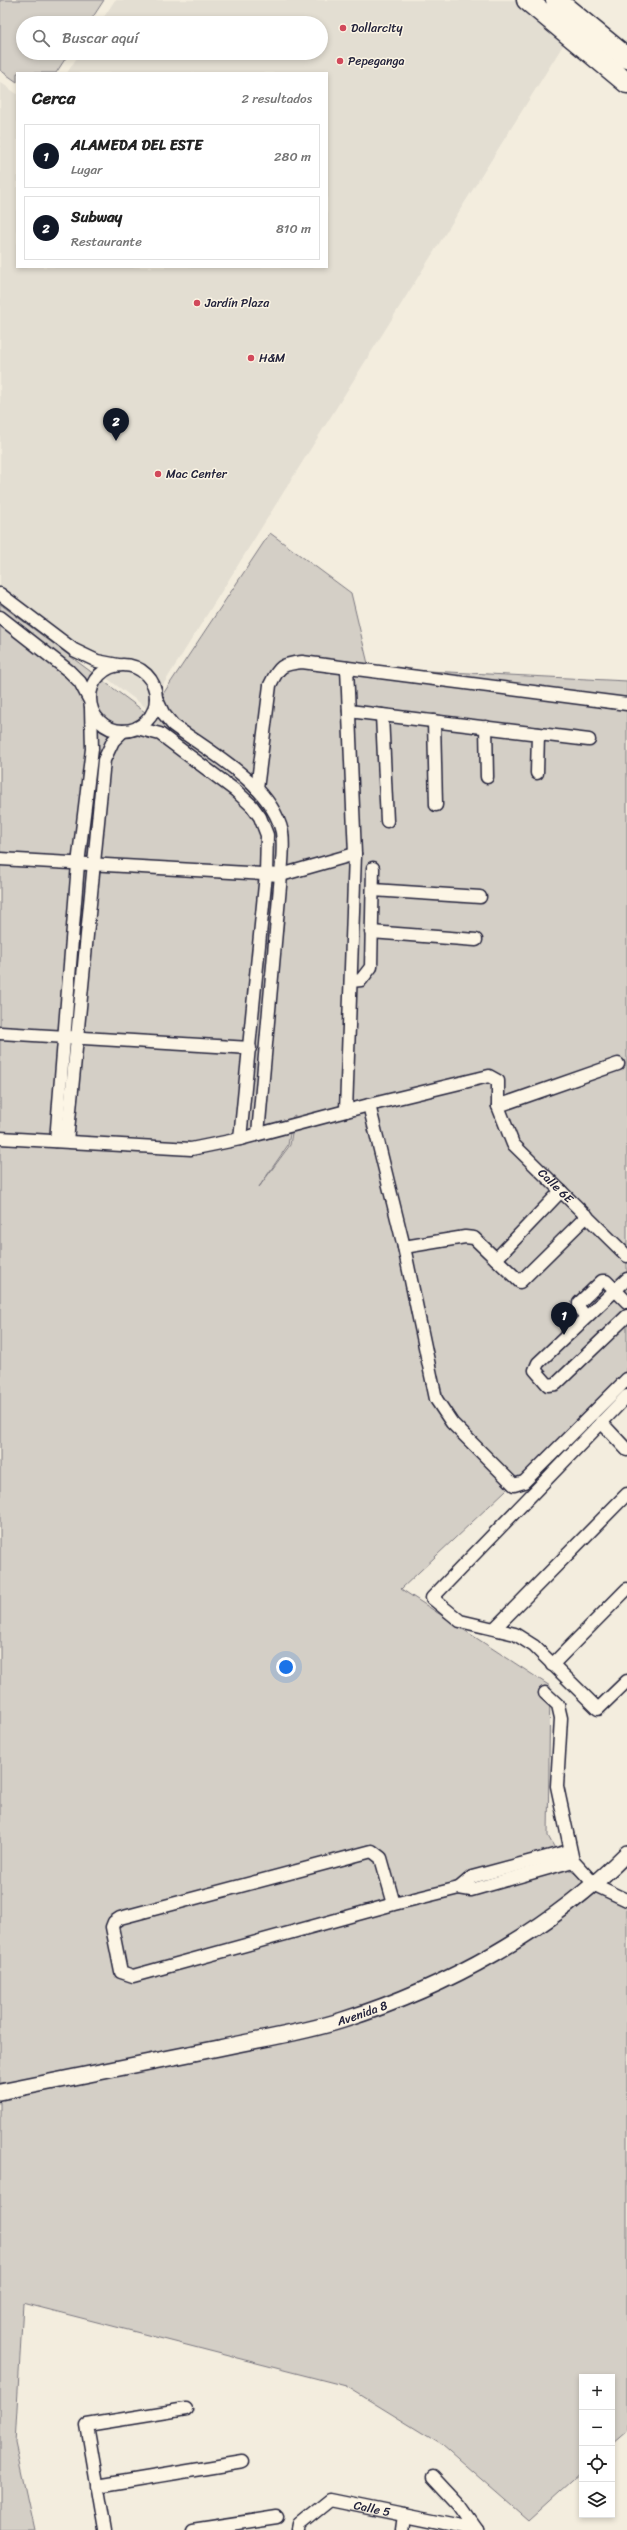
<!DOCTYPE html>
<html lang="es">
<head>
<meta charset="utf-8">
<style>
  body { margin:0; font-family:Sriracha,sans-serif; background:#f2f2f2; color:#222 }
  .controls { position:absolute; right:12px; bottom:12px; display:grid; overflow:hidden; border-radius:0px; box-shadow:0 2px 6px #0003 }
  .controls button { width:36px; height:36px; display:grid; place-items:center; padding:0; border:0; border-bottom:1px solid #e0e0e0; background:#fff; color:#222; font:20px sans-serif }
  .you { position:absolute; left:286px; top:1667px; width:14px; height:14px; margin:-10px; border:3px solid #fff; border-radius:50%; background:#1a73e8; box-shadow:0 0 0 6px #1a73e833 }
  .badge { display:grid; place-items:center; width:26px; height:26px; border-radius:50%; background:#111827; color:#fff; font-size:13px; font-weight:700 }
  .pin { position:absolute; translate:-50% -33px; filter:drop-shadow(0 1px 2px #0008) }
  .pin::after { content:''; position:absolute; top:21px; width:14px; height:12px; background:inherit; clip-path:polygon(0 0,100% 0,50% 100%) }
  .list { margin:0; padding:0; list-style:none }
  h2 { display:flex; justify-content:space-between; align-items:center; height:52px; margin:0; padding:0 16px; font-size:17px }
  h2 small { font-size:13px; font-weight:400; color:#767676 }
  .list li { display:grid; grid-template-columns:26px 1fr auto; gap:12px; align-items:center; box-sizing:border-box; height:64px; margin:0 8px 8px; padding:0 8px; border:1px solid #e0e0e0; border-radius:0px }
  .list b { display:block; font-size:15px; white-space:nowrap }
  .list p { margin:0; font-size:13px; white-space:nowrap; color:#767676 }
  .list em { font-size:13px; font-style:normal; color:#767676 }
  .icon { flex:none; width:22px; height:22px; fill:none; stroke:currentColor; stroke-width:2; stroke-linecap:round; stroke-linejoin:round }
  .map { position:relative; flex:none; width:627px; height:2530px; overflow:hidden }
  .search { position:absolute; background:#fff; box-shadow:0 2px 6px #0003; left:16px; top:16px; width:312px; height:44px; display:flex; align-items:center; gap:10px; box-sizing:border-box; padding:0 14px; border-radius:22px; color:#767676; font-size:15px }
  .panel { position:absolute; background:#fff; box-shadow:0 2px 6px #0003; left:16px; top:72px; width:312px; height:196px; border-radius:0px }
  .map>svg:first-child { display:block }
  .built { fill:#e3ded2 }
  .green { fill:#d4cfc6; stroke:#7b7880; fill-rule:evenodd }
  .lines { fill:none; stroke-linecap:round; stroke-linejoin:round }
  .minor-casing { stroke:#22223b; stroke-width:15 }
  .tertiary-casing { stroke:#22223b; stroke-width:18 }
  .trunk-casing { stroke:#22223b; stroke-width:23 }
  .minor { stroke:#fcf5e5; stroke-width:12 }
  .tertiary { stroke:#fcf5e5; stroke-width:15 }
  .trunk { stroke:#fcf5e5; stroke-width:20 }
  .poi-dot { fill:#d1495b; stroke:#fcf5e5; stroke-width:1.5 }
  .labels { text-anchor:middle; stroke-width:3; stroke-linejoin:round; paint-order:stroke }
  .poi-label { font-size:12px; fill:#22223b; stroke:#fcf5e5; text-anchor:start }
  .street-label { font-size:12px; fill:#22223b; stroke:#fcf5e5 }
</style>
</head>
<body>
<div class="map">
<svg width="627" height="2530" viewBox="0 0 627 2530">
  <rect width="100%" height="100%" fill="#f3edde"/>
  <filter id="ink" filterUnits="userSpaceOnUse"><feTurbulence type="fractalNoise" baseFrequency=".025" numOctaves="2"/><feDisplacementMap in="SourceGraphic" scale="8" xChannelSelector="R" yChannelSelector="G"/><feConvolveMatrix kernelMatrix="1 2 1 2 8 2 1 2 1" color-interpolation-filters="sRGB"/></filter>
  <g filter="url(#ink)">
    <path class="built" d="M 115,0 L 515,0 L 565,42 L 148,709 L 0,598 L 0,82 L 17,94 L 17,267 L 327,267 L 327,73 L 67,73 L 80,53 L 321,53 L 321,23 L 100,23 Z"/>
    <g class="green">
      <path d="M 0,0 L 104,0 L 89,23 L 23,23 L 23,53 L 69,53 L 56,73 L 17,73 L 17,82 L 0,70 Z"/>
      <path d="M 270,533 L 351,593 L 369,668 L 627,681 L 627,1376 L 401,1589 L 550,1686 L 548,1836 L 566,1868 L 627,1905 L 627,2431 L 612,2444 L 612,2377 L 582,2377 L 582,2471 L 528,2520 L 442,2445 L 346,2386 L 23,2303 L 15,2443 L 34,2530 L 0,2530 L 0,604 L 149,715 ZM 295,1115 L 290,1145 L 259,1187 L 288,1145 L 293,1116 Z"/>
    </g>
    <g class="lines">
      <defs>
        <g id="minor">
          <path d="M 0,594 L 74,650 L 97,661 L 118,665"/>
          <path d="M 0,617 L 69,671 L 80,682 L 89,699"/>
          <circle cx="123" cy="698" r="33"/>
          <path d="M 156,698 L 163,713 L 173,725 C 211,753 271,784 282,832 C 284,845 282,862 281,875 L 258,1134"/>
          <path d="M 349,711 L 589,740"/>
          <path d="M 382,715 L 387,821"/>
          <path d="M 434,721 L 436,805"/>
          <path d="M 486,727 L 487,777"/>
          <path d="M 137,728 L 160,734 L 236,791 L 252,806 L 260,817 L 267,835 L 266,874 L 240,1139"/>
          <path d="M 537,773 L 538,734"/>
          <path d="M 257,789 L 270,685 C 279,666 282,664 302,662 L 627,704"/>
          <path d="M 0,859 L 281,875 L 355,854"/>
          <path d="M 373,890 L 480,897"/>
          <path d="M 371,932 L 476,940"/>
          <path d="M 351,981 L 361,980 L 371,967 L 373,868"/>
          <path d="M 0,1033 L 250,1048"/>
          <path d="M 369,1105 L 404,1247"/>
          <path d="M 498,1106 L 618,1064"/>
          <path d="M 346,1111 L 355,854 L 347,668"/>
          <path id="s1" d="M 0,1138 L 191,1149 L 240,1139 L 369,1105 L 489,1076 L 498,1081 L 498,1106 L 513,1144 L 627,1256"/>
          <path d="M 56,1141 L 78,864 L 92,749 L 91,708"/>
          <path d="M 67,1141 L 104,760 L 113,741 L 123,731"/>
          <path d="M 587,1216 L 520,1282 L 474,1238 L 465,1237 L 404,1247 L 436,1399 L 452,1423 L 514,1485 L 524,1482 L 627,1379"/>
          <path d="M 496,1259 L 561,1191"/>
          <path d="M 627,1279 L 538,1363 L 535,1370 L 548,1385 L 556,1384 L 627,1316"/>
          <path d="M 586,1317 L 579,1308 L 579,1303 L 602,1281 L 606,1281 L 627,1302"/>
          <path d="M 627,1396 L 432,1598 L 460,1621 L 515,1634 L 534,1646 L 598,1709 L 627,1681"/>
          <path d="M 601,1422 L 627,1450"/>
          <path d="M 495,1628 L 627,1494"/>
          <path d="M 552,1665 L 627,1589"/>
          <path d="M 545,1693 L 558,1705 L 561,1718 L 557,1786 L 573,1861 L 595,1885 L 627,1900"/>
          <path d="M 459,1888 L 472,1877 L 569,1851"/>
          <path d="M 394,1904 L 381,1858 L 372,1851 L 120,1918 L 114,1922 L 112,1927 L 121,1972 L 133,1976 L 394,1904 L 459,1888 L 471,1890 L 573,1861"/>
          <path d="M 433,2477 L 460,2506 L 477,2530"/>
          <path d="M 97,2486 L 243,2462"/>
          <path d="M 105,2530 L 87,2425 L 186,2409"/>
          <path d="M 192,2530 L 277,2517"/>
          <path id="s2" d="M 298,2530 L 299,2525 L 330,2500 L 477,2530"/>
          <path d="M 402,2530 L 404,2515"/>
        </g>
        <g id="tertiary">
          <path id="s3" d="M 0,2092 C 73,2078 146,2063 219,2048 C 260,2039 303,2033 343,2020 C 447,1987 549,1931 627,1853"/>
        </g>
        <g id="trunk">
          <path d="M 527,0 L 627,83"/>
          <path d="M 556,0 L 627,58"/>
        </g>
      </defs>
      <use href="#minor" class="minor-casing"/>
      <use href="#tertiary" class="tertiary-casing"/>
      <use href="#trunk" class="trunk-casing"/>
      <use href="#minor" class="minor"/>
      <use href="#tertiary" class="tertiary"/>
      <use href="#trunk" class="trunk"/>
    </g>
  </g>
  <g class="poi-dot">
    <circle cx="343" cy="28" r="4"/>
    <circle cx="340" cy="61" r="4"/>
    <circle cx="197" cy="303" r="4"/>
    <circle cx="251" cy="358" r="4"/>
    <circle cx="158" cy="474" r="4"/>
  </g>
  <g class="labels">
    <g class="poi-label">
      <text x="351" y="32">Dollarcity</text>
      <text x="348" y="65">Pepeganga</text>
      <text x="205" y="307">Jardín Plaza</text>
      <text x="259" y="362">H&amp;M</text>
      <text x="166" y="478">Mac Center</text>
    </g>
    <g class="street-label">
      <text dy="4" stroke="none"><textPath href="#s1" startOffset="634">Calle 6E</textPath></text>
      <text dy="4" stroke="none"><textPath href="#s3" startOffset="371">Avenida 8</textPath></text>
      <text dy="4" stroke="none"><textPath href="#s2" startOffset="88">Calle 5</textPath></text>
    </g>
  </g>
</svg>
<div class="controls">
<button>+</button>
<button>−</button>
<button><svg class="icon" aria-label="locate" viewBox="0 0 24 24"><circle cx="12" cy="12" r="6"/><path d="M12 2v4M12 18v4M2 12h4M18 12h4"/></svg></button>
<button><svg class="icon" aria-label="layers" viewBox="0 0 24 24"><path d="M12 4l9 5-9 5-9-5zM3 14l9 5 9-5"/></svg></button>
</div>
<div class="you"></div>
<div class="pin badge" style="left:564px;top:1335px">1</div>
<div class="pin badge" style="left:116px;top:441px">2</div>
<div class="search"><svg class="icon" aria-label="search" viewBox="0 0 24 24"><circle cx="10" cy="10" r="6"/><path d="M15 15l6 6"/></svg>Buscar aquí</div>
<section class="panel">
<h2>Cerca<small>2 resultados</small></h2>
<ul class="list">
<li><span class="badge">1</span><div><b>ALAMEDA DEL ESTE</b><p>Lugar</p></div><em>280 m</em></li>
<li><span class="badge">2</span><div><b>Subway</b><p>Restaurante</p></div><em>810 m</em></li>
</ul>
</section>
</div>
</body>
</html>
